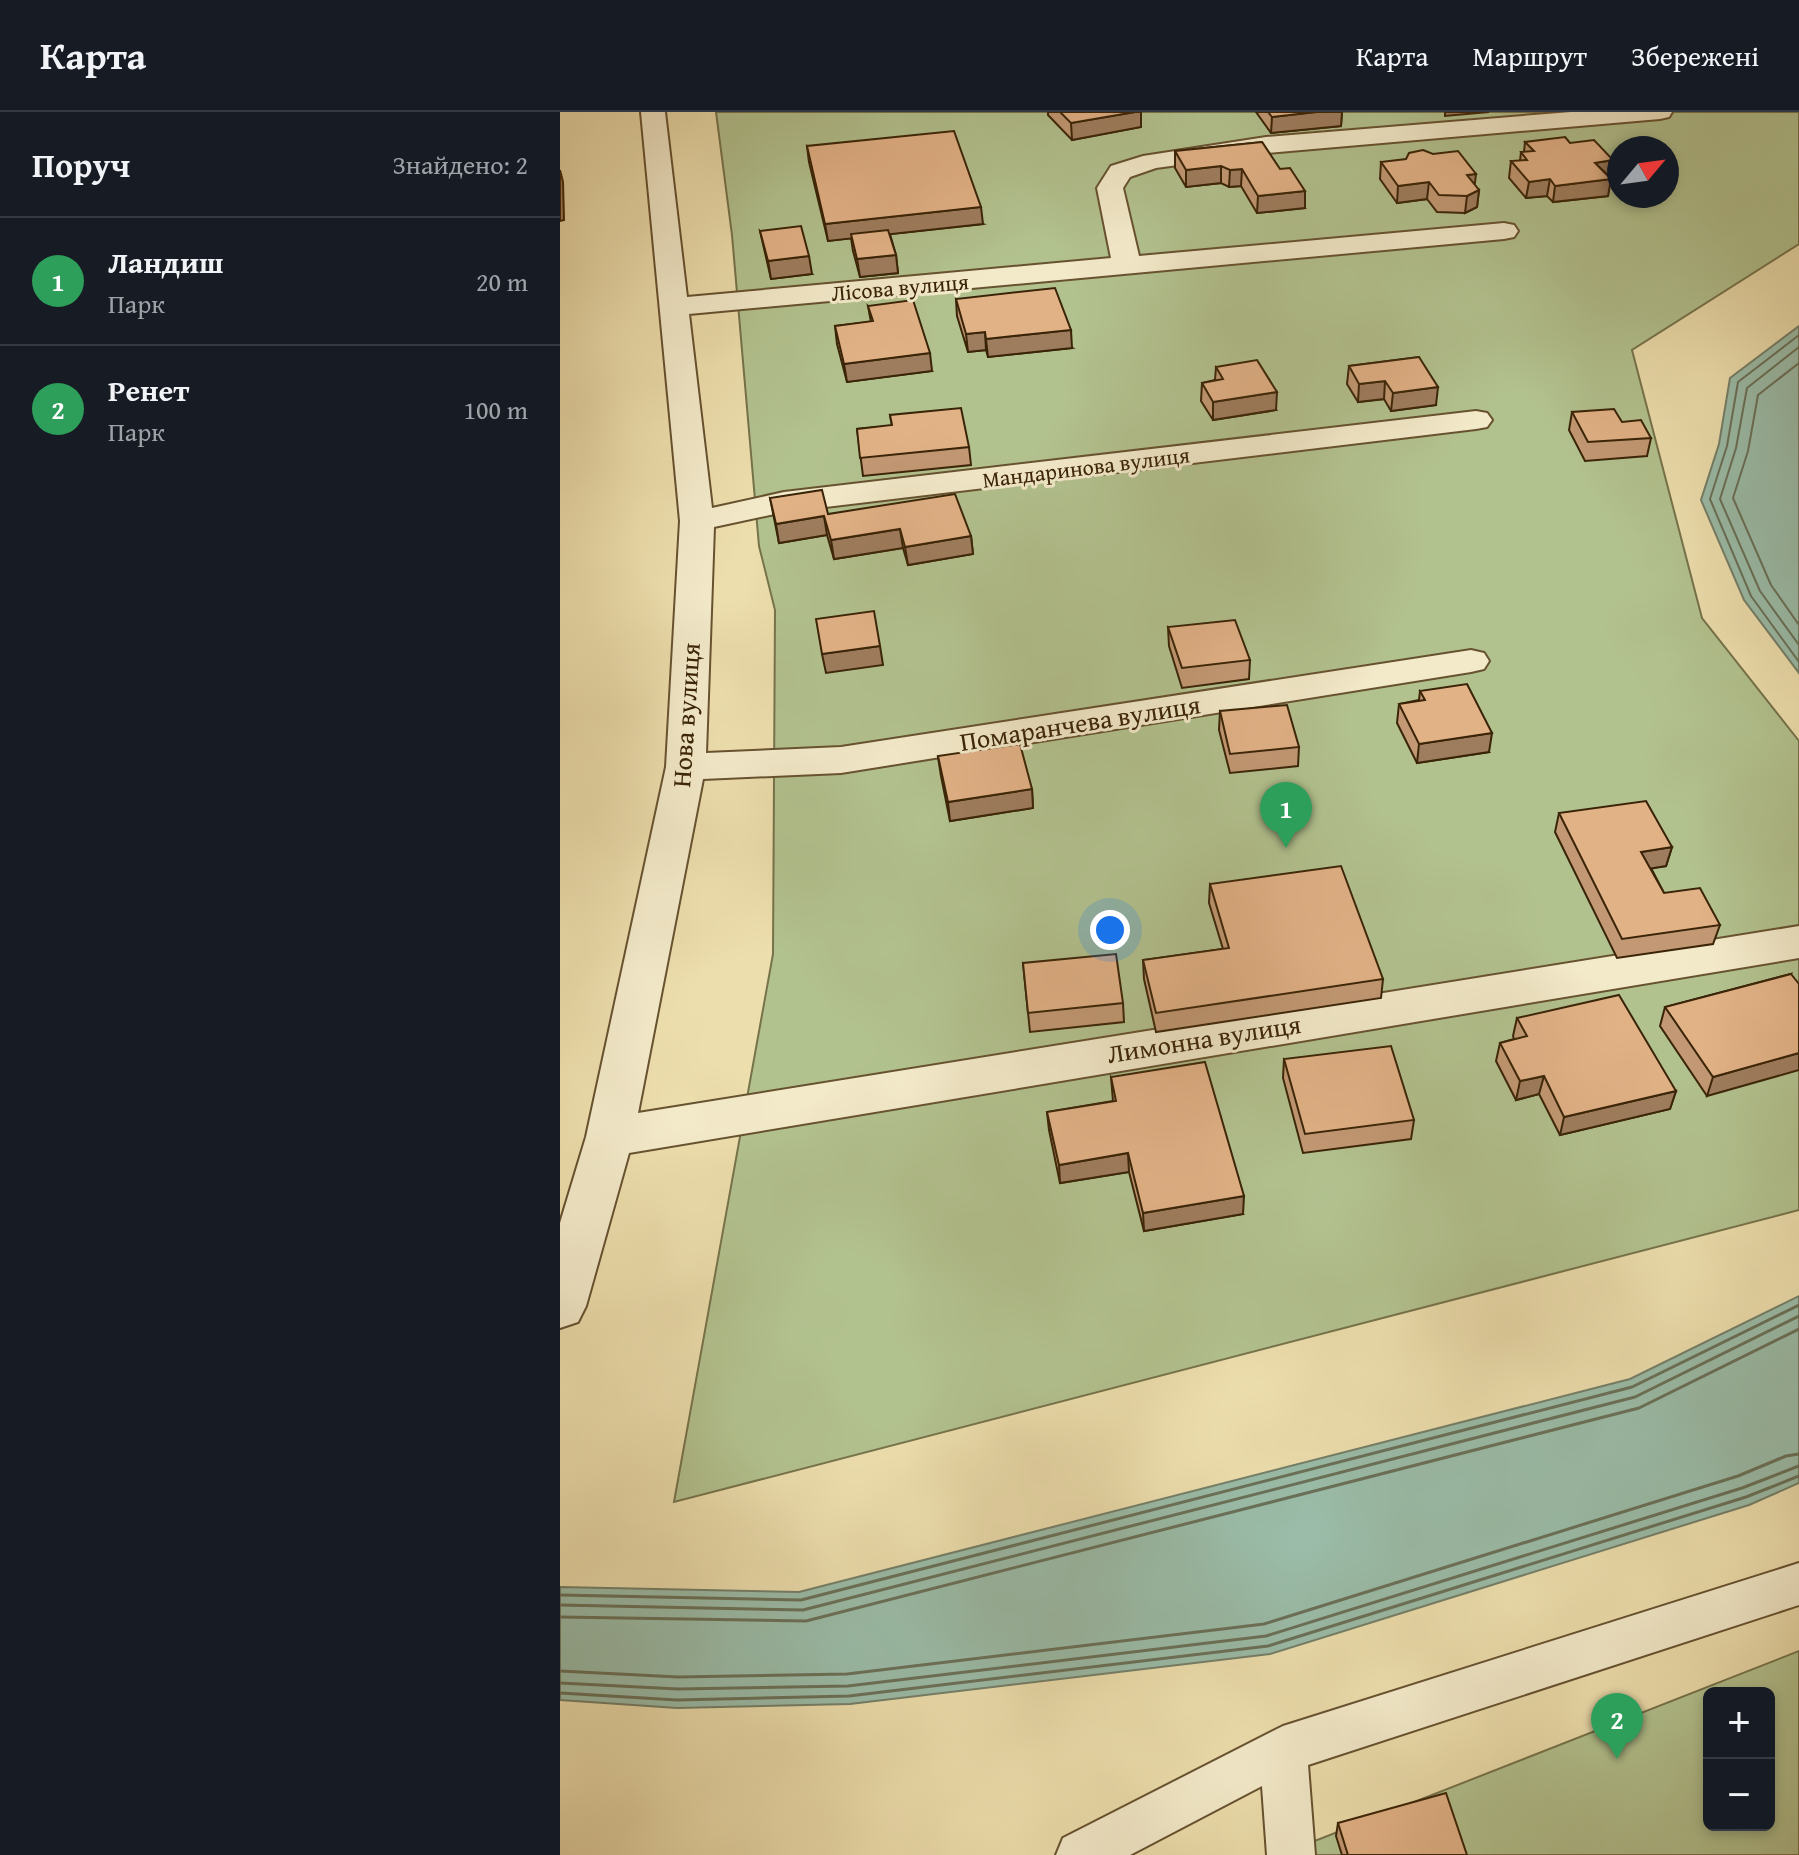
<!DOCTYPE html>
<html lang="uk">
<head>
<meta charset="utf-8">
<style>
  body { margin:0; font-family:"Gentium Book Plus",serif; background:#20242c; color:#f1f3f6 }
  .controls { position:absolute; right:24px; bottom:24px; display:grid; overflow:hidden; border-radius:12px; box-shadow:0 4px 12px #0003 }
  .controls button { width:72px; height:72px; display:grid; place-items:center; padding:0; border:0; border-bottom:2px solid #363941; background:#171b24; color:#f1f3f6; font:40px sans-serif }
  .compass { position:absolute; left:1047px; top:24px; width:72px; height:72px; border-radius:50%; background:#171b24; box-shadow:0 4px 12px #0003; rotate:61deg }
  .you { position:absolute; left:550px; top:818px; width:28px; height:28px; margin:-20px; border:6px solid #fff; border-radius:50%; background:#1a73e8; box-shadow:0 0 0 12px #1a73e833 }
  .badge { display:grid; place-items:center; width:52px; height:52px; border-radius:50%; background:#b45309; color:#fff; font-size:26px; font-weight:700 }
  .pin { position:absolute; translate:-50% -66px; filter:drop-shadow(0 2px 4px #0008) }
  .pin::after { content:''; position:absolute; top:42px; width:28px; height:24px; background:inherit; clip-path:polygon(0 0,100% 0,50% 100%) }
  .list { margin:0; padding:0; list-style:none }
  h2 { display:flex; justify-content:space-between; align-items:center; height:104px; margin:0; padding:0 32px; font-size:34px }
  h2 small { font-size:26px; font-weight:400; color:#9ea1a6 }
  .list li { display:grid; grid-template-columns:52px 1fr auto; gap:24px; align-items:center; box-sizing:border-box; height:128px; padding:0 32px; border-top:2px solid #363941 }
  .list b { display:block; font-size:30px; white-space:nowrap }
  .list p { margin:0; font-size:26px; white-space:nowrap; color:#9ea1a6 }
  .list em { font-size:26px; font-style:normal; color:#9ea1a6 }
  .map { position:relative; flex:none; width:1239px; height:1743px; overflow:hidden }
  header { display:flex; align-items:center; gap:48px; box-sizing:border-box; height:112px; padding:0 40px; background:#171b24; border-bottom:2px solid #363941 }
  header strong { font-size:38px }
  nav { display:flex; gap:44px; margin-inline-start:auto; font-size:28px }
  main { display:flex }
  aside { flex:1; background:#171b24 }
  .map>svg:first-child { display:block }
  .green { fill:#b2c28f; stroke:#76734b; stroke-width:2; fill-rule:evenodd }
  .water { fill:#9abca8; stroke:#747f68; stroke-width:2 }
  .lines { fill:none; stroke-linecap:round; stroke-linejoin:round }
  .shore-far1 { stroke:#6a7058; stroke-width:2 }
  .shore { stroke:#6a7058; stroke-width:3 }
  .lane-casing { stroke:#675230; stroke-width:4 }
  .street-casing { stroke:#675230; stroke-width:4 }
  .lane { fill:#f3eaca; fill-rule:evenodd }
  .street { fill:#f3eaca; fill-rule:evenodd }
  .wall { fill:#c29974; stroke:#3a2407; stroke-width:2 }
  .shaded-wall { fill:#9e7d5e; stroke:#3a2407; stroke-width:2 }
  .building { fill:#e2b287; stroke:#3a2407; stroke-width:2 }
  .labels { text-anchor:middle; stroke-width:6; stroke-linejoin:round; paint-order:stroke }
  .far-street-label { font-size:22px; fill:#3a2407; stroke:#f3eaca }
  .street-label { font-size:26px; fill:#3a2407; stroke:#f3eaca }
</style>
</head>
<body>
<header>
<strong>Карта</strong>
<nav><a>Карта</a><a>Маршрут</a><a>Збережені</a></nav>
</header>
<main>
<aside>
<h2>Поруч<small>Знайдено: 2</small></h2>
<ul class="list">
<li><span class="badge" style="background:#2e9e5b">1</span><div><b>Ландиш</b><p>Парк</p></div><em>20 m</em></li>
<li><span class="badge" style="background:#2e9e5b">2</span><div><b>Ренет</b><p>Парк</p></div><em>100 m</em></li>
</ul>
</aside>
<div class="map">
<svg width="1239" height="1743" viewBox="0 0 1239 1743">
  <rect width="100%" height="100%" fill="#eddead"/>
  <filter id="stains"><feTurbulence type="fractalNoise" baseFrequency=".0025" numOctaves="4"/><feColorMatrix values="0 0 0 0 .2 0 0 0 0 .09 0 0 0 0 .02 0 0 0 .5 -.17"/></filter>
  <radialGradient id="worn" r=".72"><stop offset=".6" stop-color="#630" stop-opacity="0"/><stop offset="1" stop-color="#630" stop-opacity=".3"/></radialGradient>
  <g class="green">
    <path d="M 156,0 L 1239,0 L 1239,132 L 1072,238 L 1142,506 L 1239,629 L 1239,1098 L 114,1390 L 213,842 L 215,498 L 199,434 L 172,123 ZM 1059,36 L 1107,36 L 1107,84 L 1059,84 Z"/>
    <path d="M 1239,1539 L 1239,1743 L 719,1743 ZM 1149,1581 L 1209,1581 L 1209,1713 L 1149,1713 Z"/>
  </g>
  <g class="water">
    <path d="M 1239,214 L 1239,561 L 1184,488 L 1141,388 L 1159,332 L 1170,266 Z"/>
    <path d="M 1239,1184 L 1239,1371 L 1189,1393 L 710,1542 L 290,1592 L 117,1596 L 0,1588 L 0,1475 L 239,1480 L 1070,1267 Z"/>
  </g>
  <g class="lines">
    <g class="shore-far1">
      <path d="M 1239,223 L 1178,270 L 1167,334 L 1150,387 L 1191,484 L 1239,550"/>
      <path d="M 1239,235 L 1187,276 L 1176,336 L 1160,387 L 1200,479 L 1239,533"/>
      <path d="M 1239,251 L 1198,283 L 1188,339 L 1173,386 L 1211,473 L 1239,513"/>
    </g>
    <g class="shore">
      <path d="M 0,1483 L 241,1488 L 1072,1275 L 1239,1193"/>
      <path d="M 0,1493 L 243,1498 L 1075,1285 L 1239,1204"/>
      <path d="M 0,1505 L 246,1509 L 1079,1296 L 1239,1217"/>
      <path d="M 0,1559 L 118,1565 L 287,1562 L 704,1512 L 1178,1364 L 1226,1344 L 1239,1342"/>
      <path d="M 0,1571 L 118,1577 L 288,1574 L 706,1524 L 1182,1376 L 1239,1354"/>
      <path d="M 0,1581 L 117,1588 L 289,1584 L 708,1534 L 1186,1385 L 1239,1364"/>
    </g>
    <defs>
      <path id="lane" d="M 1239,1451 L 1239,1493 L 748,1653 L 755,1743 L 707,1743 L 702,1674 L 570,1743 L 496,1743 L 503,1726 L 723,1614 Z"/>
      <path id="street" d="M 81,0 L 105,0 L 127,185 L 551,146 L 537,76 L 551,54 L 583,44 L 706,25 L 1011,0 L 1112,0 L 1109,5 L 1100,7 L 706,41 L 596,56 L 570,65 L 563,76 L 579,144 L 944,111 L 954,113 L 958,119 L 954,125 L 944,127 L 129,202 L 152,396 L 224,380 L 916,299 L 927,301 L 932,308 L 927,315 L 916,317 L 224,400 L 154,415 L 146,641 L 281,635 L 911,538 L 924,541 L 929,549 L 924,557 L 911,560 L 281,661 L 143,667 L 78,1001 L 1239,814 L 1239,846 L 69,1041 L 26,1194 L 18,1210 L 0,1216 L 0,1111 L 26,1025 L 106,655 L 120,409 Z"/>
    </defs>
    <use href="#lane" class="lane-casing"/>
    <use href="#street" class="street-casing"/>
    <use href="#lane" class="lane"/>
    <use href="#street" class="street"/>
  </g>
  <g class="wall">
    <path d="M 488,0 L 581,0 L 581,15 L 512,28 L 488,3 Z"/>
    <path d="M 696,0 L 782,0 L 781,14 L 711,21 Z"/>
    <path d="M 702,30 L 745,96 L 697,101 L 681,74 L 669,75 L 661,71 L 626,75 L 615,56 L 615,39 Z"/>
    <path d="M 965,30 L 1050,65 L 1048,84 L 993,90 L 987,84 L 966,86 L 949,66 L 951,49 L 960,49 L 961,40 L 964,40 Z"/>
    <path d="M 247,34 L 423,112 L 330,122 L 336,143 L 338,161 L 300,165 L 293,139 L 291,126 L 268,129 L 249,50 Z"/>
    <path d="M 821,50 L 914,73 L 919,78 L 917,95 L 905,101 L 877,100 L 867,87 L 837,91 L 820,67 Z"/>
    <path d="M 200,119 L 252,162 L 211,167 Z"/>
    <path d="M 396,187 L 512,236 L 428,245 L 426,238 L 408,240 L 397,204 Z"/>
    <path d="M 308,194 L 372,259 L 287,270 L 277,232 L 275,214 L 311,210 Z"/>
    <path d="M 859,245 L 876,293 L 831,299 L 824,287 L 798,290 L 787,272 L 789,254 Z"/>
    <path d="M 656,255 L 716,298 L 653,308 L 641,289 L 642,271 L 655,268 Z"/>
    <path d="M 1012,300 L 1091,326 L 1087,344 L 1025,349 L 1009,318 Z"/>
    <path d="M 330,303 L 409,335 L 411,353 L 303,364 L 297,317 L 332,314 Z"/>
    <path d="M 210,386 L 268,402 L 411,424 L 413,442 L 348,453 L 343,436 L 274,447 L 267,423 L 219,431 Z"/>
    <path d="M 608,515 L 690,548 L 689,567 L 622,576 L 609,534 Z"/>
    <path d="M 860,579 L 929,640 L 857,651 L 837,611 L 839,592 L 859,588 Z"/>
    <path d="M 660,599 L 739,635 L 738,654 L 670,661 L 659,618 Z"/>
    <path d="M 378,645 L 472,677 L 473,696 L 390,709 L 381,664 Z"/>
    <path d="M 999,701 L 1112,735 L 1106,754 L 1091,756 L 1104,781 L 1160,813 L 1153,832 L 1057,846 L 995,720 Z"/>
    <path d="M 650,772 L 823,867 L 821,886 L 596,920 L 584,867 L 583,848 L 663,837 L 649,791 Z"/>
    <path d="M 463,851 L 563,891 L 564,910 L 470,920 Z"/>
    <path d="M 1231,862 L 1147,984 L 1100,914 L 1105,895 Z"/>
    <path d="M 957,906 L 1116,979 L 1110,997 L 1000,1023 L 979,982 L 956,988 L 936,949 L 940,931 L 954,927 L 953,924 Z"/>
    <path d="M 724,947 L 854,1008 L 851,1027 L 743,1041 L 723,966 Z"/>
    <path d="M 551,965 L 683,1102 L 584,1119 L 569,1060 L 500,1071 L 489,1018 L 487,1000 L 553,989 Z"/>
    <path d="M 778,1711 L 907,1743 L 782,1743 L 776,1724 Z"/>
  </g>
  <g class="shaded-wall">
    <path d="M 575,0 L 581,0 L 581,15 L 512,28 L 511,11 Z"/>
    <path d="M 756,0 L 782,0 L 781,14 L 711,21 L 712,5 Z"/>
    <path d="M 885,0 L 929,0 L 885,4 Z"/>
    <path d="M 1053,48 L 1050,65 L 1035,51 Z"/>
    <path d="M 661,54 L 661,71 L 626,75 L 626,58 Z"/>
    <path d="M 682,57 L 681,74 L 669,75 L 670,58 Z"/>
    <path d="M 0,58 L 3,70 L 4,108 L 0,109 Z"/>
    <path d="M 916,62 L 914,79 L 907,63 Z"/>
    <path d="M 990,67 L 987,84 L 966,86 L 969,70 Z"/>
    <path d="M 1051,67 L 1048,84 L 993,90 L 995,74 Z"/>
    <path d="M 869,70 L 867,87 L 837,91 L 838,74 Z"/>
    <path d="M 919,78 L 917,95 L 905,101 L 907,84 Z"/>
    <path d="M 745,79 L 745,96 L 697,101 L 698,84 Z"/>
    <path d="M 421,95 L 423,112 L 268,129 L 265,112 Z"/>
    <path d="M 336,143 L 338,161 L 300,165 L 297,147 Z"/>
    <path d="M 249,144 L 252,162 L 211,167 L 208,149 Z"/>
    <path d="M 511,218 L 512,236 L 428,245 L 426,227 Z"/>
    <path d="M 425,220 L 426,238 L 408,240 L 406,222 Z"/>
    <path d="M 370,241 L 372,259 L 287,270 L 284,252 Z"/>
    <path d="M 825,269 L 824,287 L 798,290 L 799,272 Z"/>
    <path d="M 878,275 L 876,293 L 831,299 L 833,281 Z"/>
    <path d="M 717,280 L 716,298 L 653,308 L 653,290 Z"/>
    <path d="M 264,404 L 267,423 L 219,431 L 216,412 Z"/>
    <path d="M 340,417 L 343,436 L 274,447 L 271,428 Z"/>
    <path d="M 411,424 L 413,442 L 348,453 L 345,435 Z"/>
    <path d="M 320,534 L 323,553 L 266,561 L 262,542 Z"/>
    <path d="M 932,621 L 929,640 L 857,651 L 859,632 Z"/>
    <path d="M 472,677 L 473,696 L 390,709 L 388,690 Z"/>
    <path d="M 1112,735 L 1106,754 L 1076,759 L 1081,740 Z"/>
    <path d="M 1239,941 L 1239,958 L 1147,984 L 1153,965 Z"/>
    <path d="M 984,964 L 979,982 L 956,988 L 960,969 Z"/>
    <path d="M 1116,979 L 1110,997 L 1000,1023 L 1004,1005 Z"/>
    <path d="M 568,1041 L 569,1060 L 500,1071 L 499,1053 Z"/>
    <path d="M 684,1084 L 683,1102 L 584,1119 L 583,1101 Z"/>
  </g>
  <g class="building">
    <path d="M 500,0 L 575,0 L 511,11 Z"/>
    <path d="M 708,0 L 756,0 L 712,5 Z"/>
    <path d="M 394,19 L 421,95 L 265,112 L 247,34 Z"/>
    <path d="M 1005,25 L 1010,31 L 1034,28 L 1053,48 L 1035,51 L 1051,67 L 995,74 L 990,67 L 969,70 L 951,49 L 967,48 L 961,40 L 974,39 L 965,30 Z"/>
    <path d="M 702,30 L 720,57 L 730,56 L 745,79 L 698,84 L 682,57 L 670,58 L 661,54 L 626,58 L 615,39 Z"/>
    <path d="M 863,38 L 873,42 L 898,39 L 916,62 L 907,63 L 919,78 L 907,84 L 879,83 L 869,70 L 838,74 L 821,50 L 846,47 L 849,41 Z"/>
    <path d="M 241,114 L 249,144 L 208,149 L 200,119 Z"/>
    <path d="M 328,118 L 336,143 L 297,147 L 291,122 Z"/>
    <path d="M 495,176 L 511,218 L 426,227 L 425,220 L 406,222 L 396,187 Z"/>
    <path d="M 353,188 L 370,241 L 284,252 L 275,214 L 313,209 L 308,194 Z"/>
    <path d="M 859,245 L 878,275 L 833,281 L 825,269 L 799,272 L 789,254 Z"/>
    <path d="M 697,248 L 717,280 L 653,290 L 642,271 L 663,267 L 656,255 Z"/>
    <path d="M 401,296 L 409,335 L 300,346 L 297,317 L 332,313 L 330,303 Z"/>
    <path d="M 1054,297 L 1062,310 L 1081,308 L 1091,326 L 1028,330 L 1012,300 Z"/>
    <path d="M 262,378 L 268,402 L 395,382 L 411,424 L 345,435 L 340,417 L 271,428 L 264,404 L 216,412 L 210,386 Z"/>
    <path d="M 314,499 L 320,534 L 262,542 L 256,507 Z"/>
    <path d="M 675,508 L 690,548 L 622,556 L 608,515 Z"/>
    <path d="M 907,572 L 932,621 L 859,632 L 839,592 L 865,588 L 860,579 Z"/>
    <path d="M 727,593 L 739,635 L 670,642 L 660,599 Z"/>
    <path d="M 460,632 L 472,677 L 388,690 L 378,644 Z"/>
    <path d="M 1086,689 L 1112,735 L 1081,740 L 1104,781 L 1140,776 L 1160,813 L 1062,827 L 999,701 Z"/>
    <path d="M 781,754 L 823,867 L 596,901 L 583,848 L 669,836 L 650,772 Z"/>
    <path d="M 556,842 L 563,891 L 468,901 L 463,851 Z"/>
    <path d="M 1231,862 L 1239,872 L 1239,941 L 1153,965 L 1105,895 Z"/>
    <path d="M 1059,883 L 1116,979 L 1004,1005 L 984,964 L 960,969 L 940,931 L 967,924 L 957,906 Z"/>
    <path d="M 831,934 L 854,1008 L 745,1022 L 724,947 Z"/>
    <path d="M 645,950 L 684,1084 L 583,1101 L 568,1041 L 499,1053 L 487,1000 L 556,989 L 551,965 Z"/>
    <path d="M 886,1681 L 907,1743 L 788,1743 L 778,1711 Z"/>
  </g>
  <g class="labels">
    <g class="far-street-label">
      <text transform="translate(340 175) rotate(-5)" y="8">Лісова вулиця</text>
      <text transform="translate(526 355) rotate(-7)" y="8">Мандаринова вулиця</text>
    </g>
    <g class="street-label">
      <text transform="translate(126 603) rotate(-86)" y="9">Нова вулиця</text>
      <text transform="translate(520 611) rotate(-9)" y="9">Помаранчева вулиця</text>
      <text transform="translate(644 927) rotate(-9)" y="9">Лимонна вулиця</text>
    </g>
  </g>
  <rect width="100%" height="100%" filter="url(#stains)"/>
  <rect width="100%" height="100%" fill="url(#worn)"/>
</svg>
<div class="controls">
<button>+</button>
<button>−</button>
</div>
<svg class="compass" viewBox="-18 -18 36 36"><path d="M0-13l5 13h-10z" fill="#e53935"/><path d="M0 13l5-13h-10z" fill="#9ea1a6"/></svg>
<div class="you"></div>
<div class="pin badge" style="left:726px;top:736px;background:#2e9e5b">1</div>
<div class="pin badge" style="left:1057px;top:1647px;background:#2e9e5b">2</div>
</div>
</main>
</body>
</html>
